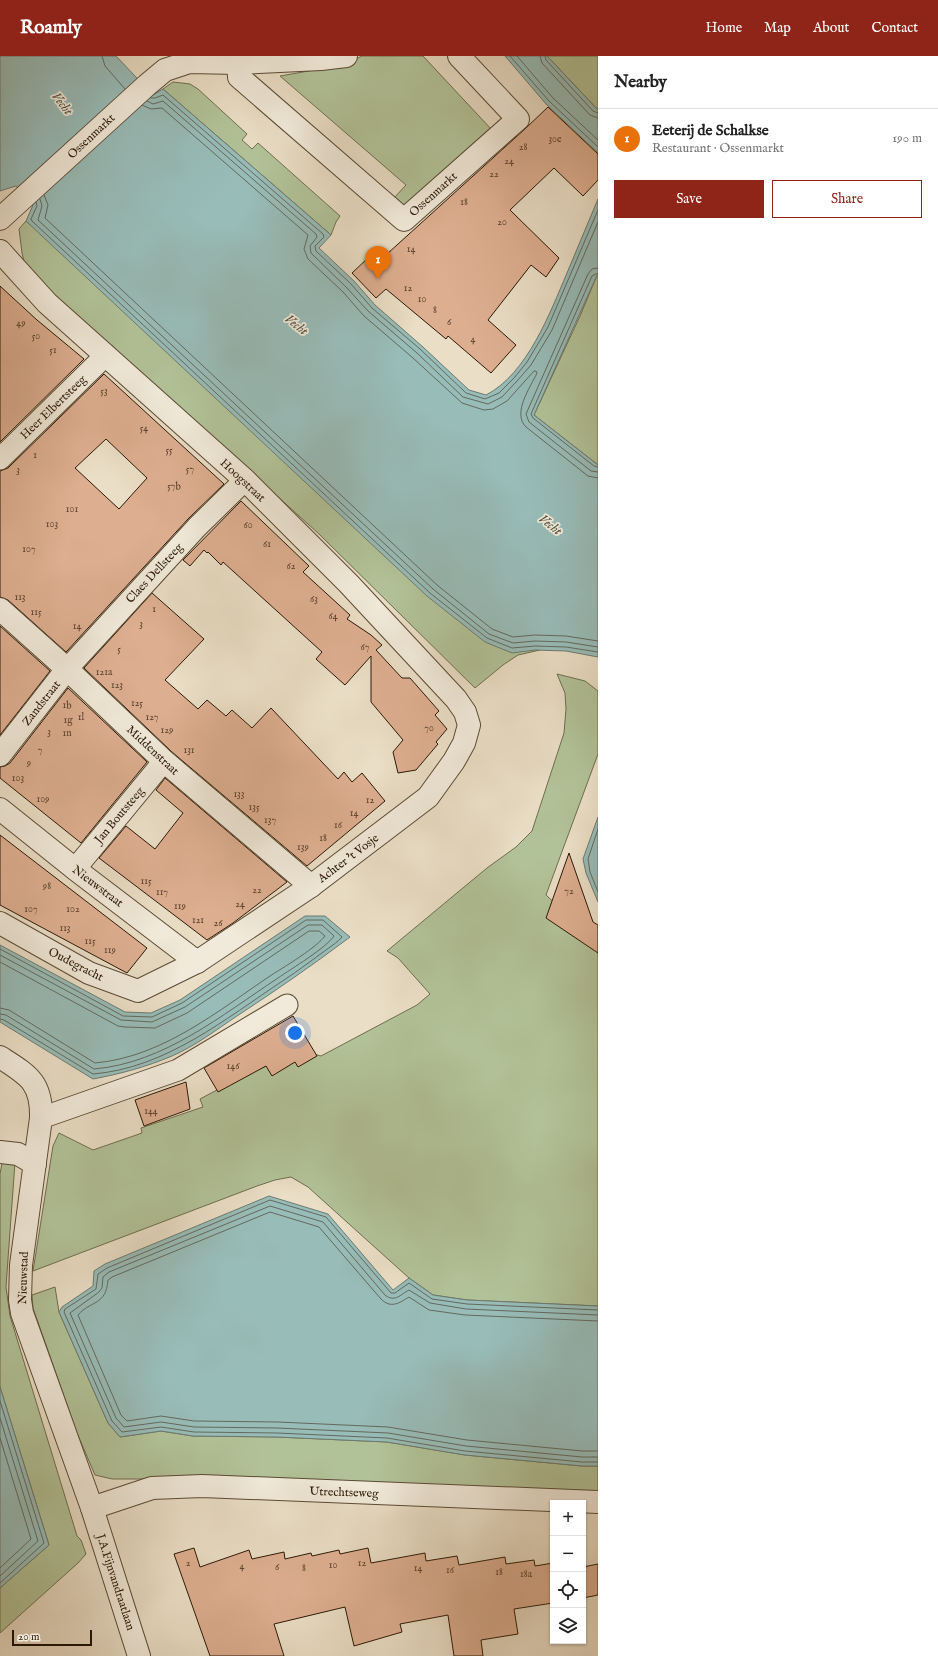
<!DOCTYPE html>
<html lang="en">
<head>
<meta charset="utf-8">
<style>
  body { margin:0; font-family:"IM FELL English",serif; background:#f2f2f2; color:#222 }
  .controls { position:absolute; right:12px; bottom:12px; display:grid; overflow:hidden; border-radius:0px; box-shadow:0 1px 3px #0004 }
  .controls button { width:36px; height:36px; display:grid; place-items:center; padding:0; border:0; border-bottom:1px solid #e0e0e0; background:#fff; color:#222; font:20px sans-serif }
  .scale { position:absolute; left:12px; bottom:10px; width:80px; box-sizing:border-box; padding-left:4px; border:2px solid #2b1905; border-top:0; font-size:11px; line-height:14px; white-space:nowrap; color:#2b1905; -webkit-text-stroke:3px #f1eada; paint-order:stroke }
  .you { position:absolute; left:295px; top:977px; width:14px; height:14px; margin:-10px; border:3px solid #fff; border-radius:50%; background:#1a73e8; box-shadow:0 0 0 6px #1a73e833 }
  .badge { display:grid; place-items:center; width:26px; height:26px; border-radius:50%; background:#8f2418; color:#fff; font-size:13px; font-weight:700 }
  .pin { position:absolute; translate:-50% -33px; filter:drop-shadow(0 1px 2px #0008) }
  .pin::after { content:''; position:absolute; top:21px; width:14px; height:12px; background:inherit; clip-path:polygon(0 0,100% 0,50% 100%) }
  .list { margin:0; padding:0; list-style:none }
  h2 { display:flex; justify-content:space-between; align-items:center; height:52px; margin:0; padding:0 16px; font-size:17px }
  h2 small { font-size:13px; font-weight:400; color:#767676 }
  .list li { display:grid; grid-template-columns:26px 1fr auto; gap:12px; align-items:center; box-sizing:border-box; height:60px; padding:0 16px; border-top:1px solid #e0e0e0 }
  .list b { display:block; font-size:15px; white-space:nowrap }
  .list p { margin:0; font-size:13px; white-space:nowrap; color:#767676 }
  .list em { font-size:13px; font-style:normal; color:#767676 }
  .actions { display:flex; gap:8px; padding:12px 16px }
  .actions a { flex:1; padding:9px 0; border:1px solid #8f2418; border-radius:0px; text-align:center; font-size:14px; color:#8f2418 }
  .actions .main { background:#8f2418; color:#fff }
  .icon { flex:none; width:22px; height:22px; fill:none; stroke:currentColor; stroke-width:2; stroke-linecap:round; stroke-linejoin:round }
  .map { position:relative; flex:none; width:598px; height:1600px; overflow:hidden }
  header { display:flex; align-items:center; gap:24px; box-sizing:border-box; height:56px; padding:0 20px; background:#8f2418; color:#fff }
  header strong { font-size:19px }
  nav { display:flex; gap:22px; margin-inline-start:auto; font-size:14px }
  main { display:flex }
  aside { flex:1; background:#fff }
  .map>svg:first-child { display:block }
  .green { fill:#b2c298; stroke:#6e6e4e }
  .water { fill:#98bcb8; stroke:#6c7b70 }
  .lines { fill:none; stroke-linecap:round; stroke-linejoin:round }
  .shore { stroke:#626a5e; stroke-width:1 }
  .building { fill:#ddae90; stroke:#2b1905; fill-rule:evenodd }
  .pedestrian-casing { stroke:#5b4a35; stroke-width:23 }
  .minor-casing { stroke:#5b4a35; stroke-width:24 }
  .tertiary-casing { stroke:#5b4a35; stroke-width:24 }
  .pedestrian { stroke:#f1eada; stroke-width:21 }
  .minor { stroke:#f1eada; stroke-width:22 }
  .tertiary { stroke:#f1eada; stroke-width:22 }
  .labels { text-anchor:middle; stroke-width:3.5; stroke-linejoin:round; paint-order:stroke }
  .number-label { font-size:10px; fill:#583e28 }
  .street-label { font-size:12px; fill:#2b1905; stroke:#f1eada }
  .water-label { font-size:13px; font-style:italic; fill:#515244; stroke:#f1eada }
</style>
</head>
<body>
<header>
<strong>Roamly</strong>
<nav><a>Home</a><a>Map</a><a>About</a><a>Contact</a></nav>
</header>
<main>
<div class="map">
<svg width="598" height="1600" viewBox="0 0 598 1600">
  <rect width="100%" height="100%" fill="#eadec6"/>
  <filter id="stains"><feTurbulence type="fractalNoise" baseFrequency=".005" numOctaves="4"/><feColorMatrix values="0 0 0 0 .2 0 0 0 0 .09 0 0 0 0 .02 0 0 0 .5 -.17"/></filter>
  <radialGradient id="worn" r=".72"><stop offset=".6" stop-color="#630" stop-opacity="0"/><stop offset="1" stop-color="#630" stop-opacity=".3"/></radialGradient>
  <g class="green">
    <path d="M 362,0 L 423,0 L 492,74 L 404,152 L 394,142 L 406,129 L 280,20 L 343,9 Z"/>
    <path d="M 547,0 L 598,0 L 598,54 Z"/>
    <path d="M 173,26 L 190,28 L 198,33 L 247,78 L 242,84 L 252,93 L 258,87 L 340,160 L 336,166 L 331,179 L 163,33 Z"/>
    <path d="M 26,165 L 535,594 L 540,594 L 518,599 L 503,609 L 475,632 L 318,477 L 26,214 L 22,197 L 19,173 Z"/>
    <path d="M 598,217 L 598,409 L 534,359 L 580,260 Z"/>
    <path d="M 557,618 L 585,625 L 598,635 L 598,698 L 546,839 L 559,851 L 598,875 L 598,1250 L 467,1244 L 433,1239 L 409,1222 L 308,1131 L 291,1121 L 275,1124 L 257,1130 L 33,1215 L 53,1090 L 59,1077 L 93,1094 L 142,1077 L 141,1072 L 203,1051 L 200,1043 L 245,1019 L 303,995 L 321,1000 L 417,949 L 430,938 L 398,902 L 387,895 L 487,812 L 516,791 L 532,775 L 564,677 L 566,653 L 565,637 Z"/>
    <path d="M 15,1106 L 6,1231 L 10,1260 L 77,1480 L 81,1484 L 86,1498 L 78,1507 L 0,1577 L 0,1532 L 49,1489 L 0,1331 L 0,1118 L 2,1107 Z"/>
    <path d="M 55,1231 L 59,1256 L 108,1367 L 120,1381 L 161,1375 L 193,1380 L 277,1381 L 387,1386 L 465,1399 L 582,1410 L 598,1410 L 598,1440 L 241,1423 L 112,1423 L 95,1419 L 77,1377 L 33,1252 L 32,1239 Z"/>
  </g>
  <g class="water">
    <path d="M 0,0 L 116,0 L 153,39 L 163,33 L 331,179 L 319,192 L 354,225 L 375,249 L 423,291 L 469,334 L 486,339 C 527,318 550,257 567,217 C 577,192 588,168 598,143 L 598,217 L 534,359 L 598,409 L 598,601 L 566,595 L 535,594 L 512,597 L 485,586 L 427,540 L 26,165 L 33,149 L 16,130 L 0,135 Z"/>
    <path d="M 505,0 L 547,0 L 598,54 L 598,97 L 546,48 Z"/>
    <path d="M 598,761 L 598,846 L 586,817 L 583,803 Z"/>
    <path d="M 305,860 L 325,860 L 350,881 C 313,909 275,935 237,960 C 216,974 195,990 172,1000 C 146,1011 120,1018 93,1023 L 0,966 L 0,889 L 125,956 L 151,957 L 180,944 Z"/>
    <path d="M 269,1140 L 328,1158 L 393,1234 L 409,1222 L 433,1239 L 467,1244 L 598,1250 L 598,1410 L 582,1410 L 465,1399 L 387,1386 L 277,1381 L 193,1380 L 161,1375 L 120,1381 L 108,1367 L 59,1256 L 62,1251 L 93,1230 L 94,1215 L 105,1208 Z"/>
    <path d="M 0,1331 L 49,1489 L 0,1532 Z"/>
  </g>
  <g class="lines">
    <g class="shore">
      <path d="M 102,0 L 105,10 L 125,33"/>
      <path d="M 510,0 L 549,45 L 598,91"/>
      <path d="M 517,0 L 553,42 L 598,84"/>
      <path d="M 540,0 L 542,7 L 590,59 L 598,62"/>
      <path d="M 545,0 L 546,4 L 593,55 L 598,57"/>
      <path d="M 151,42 L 155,42 L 163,39 L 323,178 L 324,181 L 315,190 L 316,195 L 351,228 L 372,252 L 420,293 L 466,337 L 485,343 L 499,337 L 514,322 L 527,306 L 548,271 L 598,154"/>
      <path d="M 147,45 L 153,48 L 163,45 L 316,178 L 317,181 L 310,190 L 311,197 L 347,232 L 368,255 L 417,297 L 463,341 L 488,348 L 502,341 L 517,325 L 531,309 L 552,274 L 598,166"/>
      <path d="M 142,49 L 151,53 L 162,52 L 308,179 L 304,193 L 308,203 L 343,236 L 364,260 L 413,302 L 462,347 L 484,354 L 493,353 L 507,345 L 534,315 L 536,315 L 537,317 C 530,332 512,357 526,371 L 588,420 L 598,422"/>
      <path d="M 44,139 L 48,149 L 45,162 L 437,529 L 492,573 L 513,581 L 535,579 L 566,580 L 598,585"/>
      <path d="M 40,143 L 42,150 L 38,164 L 433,533 L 489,578 L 513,587 L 535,585 L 566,586 L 598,591"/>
      <path d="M 36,146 L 37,150 L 31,163 L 32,165 L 430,537 L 487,582 L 512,592 L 535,590 L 566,591 L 598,596"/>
      <path d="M 598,212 L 592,213 L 588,218 L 526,358 L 529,366 L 591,415 L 598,416"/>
      <path d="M 598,217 L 592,220 L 531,358 L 533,362 L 594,410 L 598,411"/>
      <path d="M 598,773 L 588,803 L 590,816 L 598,836"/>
      <path d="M 0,893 L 123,960 L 152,961 L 182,947 L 306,864 L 323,864 L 342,881 C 338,886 331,890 326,894 C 312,904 298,915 284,924 C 225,963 166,1012 93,1018 L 4,964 L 0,963"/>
      <path d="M 0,899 L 121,964 L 152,966 L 185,951 L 308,869 L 322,869 L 334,880 C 326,892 291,913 278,922 C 222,959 164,1007 94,1013 L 6,959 L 0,958"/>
      <path d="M 0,906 L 118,970 L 125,971 L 155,972 L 187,957 L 309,875 L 319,875 L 325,880 C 317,891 286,910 273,918 C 219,954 163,1001 95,1007 L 9,954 L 0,952"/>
      <path d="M 598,1254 L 467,1248 L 432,1243 L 409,1227 L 395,1237 L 391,1237 L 326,1161 L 270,1144 L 107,1212 L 98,1218 L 96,1233 L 65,1253 L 64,1256 L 112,1365 L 122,1376 L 161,1371 L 194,1376 L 277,1377 L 387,1382 L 465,1395 L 582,1406 L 598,1406"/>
      <path d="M 598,1259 L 466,1253 L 430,1247 L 409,1234 C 401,1238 395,1247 385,1239 L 323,1166 L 270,1150 L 109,1216 L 103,1221 L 102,1232 L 99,1236 L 70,1257 L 116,1362 L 124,1371 L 161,1366 L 194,1371 L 277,1372 L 388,1377 L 466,1390 L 582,1401 L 598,1401"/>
      <path d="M 598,1265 L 465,1259 L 429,1254 L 409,1241 C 399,1247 391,1253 381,1243 L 319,1171 L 270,1156 L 112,1221 L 108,1224 C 106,1250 91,1244 78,1259 L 121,1359 L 127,1365 L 161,1360 L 194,1365 L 278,1366 L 388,1371 L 467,1384 L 582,1395 L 598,1395"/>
      <path d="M 0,1345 L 44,1487 L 0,1527"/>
      <path d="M 0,1362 L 38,1485 L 0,1520"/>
      <path d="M 0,1382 L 31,1483 L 0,1512"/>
    </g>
  </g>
  <g class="building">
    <path d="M 548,51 L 598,98 L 598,124 L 583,140 L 554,112 L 510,154 L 559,202 L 546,221 L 531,209 L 488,264 L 516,289 L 491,317 L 448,280 L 446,283 L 386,233 L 376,242 L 352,217 L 369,201 L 376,208 L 526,72 Z"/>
    <path d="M 0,230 L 37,264 L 84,303 L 0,386 Z"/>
    <path d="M 104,318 L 224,428 L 188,463 L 66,596 L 8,544 L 0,541 L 0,415 L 8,412 ZM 106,383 L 147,422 L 119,453 L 75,412 Z"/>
    <path d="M 241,445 L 309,510 L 303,516 L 350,559 L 347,563 L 371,579 L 382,589 L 376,594 L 402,622 L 410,622 L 439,655 L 435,659 L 447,673 L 436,686 L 438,688 L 416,714 L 398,717 L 393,696 L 403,684 L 371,646 L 371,600 L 345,629 L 316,603 L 322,596 L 223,506 L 221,509 L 208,496 L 207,497 L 204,494 L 190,510 L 183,504 Z"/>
    <path d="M 152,537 L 204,583 L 165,624 L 198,653 L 207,644 L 226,660 L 232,654 L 252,672 L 271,652 L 338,723 L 344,716 L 352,726 L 362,717 L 385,745 L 307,810 L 172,696 L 84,612 Z"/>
    <path d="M 0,570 L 50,615 L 0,679 Z"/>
    <path d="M 68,632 L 147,706 L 81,787 L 0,722 L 0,711 L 5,710 L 10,707 Z"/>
    <path d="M 165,722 L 287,826 L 233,867 L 207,884 L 99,802 L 126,770 L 155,793 L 183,757 L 156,734 Z"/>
    <path d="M 0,779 L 147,892 L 127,917 L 0,849 Z"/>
    <path d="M 569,797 L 593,866 L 598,869 L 598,897 L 546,862 Z"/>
    <path d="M 293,960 L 317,1000 L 298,1011 L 295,1006 L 272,1020 L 266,1010 L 218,1036 L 204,1012 Z"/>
    <path d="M 186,1026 L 190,1053 L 144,1070 L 135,1044 Z"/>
    <path d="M 194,1492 L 200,1511 L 249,1494 L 252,1503 L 284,1496 L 285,1503 L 311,1497 L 312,1500 L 339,1494 L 340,1498 L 368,1492 L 371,1507 L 425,1497 L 426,1505 L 457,1500 L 459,1509 L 505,1501 L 506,1508 L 534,1504 L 535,1510 L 553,1507 L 553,1547 L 514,1553 L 518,1578 L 481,1584 L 483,1600 L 454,1600 L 448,1559 L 400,1568 L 402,1576 L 354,1590 L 345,1551 L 274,1568 L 284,1600 L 210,1600 L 174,1498 Z"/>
    <path d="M 598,1508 L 598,1539 L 583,1542 L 583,1511 Z"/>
  </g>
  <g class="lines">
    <defs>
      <g id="pedestrian">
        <path d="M 0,403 L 106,299"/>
        <path d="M 67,613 L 197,471 L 245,424"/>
        <path d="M 75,813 L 164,705"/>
        <path d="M 41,1062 L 178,1014 L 287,949"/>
      </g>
      <g id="minor">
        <path d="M 238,7 L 239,21 L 404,164 L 518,63 L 459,0"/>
        <path d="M 0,163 L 147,29 L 165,14 L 189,6 L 238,7 L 321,3 L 346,0"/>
        <path d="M 0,195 L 47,247 L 245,424 L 349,528 L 456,643 L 465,656 L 469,669 L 464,687 L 454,705 L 428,741 L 311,830 L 197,906 L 138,935 L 89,917 L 0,867"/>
        <path d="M 0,553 L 67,613 L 164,705 L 311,830"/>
        <path d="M 0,699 L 67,613"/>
        <path d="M 0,753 L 75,813 L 197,906"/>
        <path d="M 0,1096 L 18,1098 L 35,1108"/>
        <path d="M 92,1452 L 152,1432 L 202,1430 L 598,1446"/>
      </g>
      <path id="tertiary" d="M 0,1001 C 28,1019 42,1026 41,1062 L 21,1209 L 20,1244 L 22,1257 L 92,1452 L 139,1600"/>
    </defs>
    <use href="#pedestrian" class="pedestrian-casing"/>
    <use href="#minor" class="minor-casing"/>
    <use href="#tertiary" class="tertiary-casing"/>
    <use href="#pedestrian" class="pedestrian"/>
    <use href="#minor" class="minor"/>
    <use href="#tertiary" class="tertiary"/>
  </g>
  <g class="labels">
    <g class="number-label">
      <text x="555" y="86">30e</text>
      <text x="523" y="94">28</text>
      <text x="509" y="108">24</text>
      <text x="494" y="121">22</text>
      <text x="464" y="149">18</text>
      <text x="502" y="169">20</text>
      <text x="411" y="196">14</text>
      <text x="408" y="235">12</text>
      <text x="422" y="246">10</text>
      <text x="435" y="257">8</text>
      <text x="449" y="269">6</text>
      <text x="21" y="270">49</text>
      <text x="36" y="283">50</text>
      <text x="473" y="286">4</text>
      <text x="53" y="297">51</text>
      <text x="104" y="338">53</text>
      <text x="144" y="375">54</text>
      <text x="169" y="397">55</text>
      <text x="35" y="402">1</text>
      <text x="190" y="416">57</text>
      <text x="18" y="417">3</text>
      <text x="174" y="433">57b</text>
      <text x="72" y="456">101</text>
      <text x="52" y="471">103</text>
      <text x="248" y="472">60</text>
      <text x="267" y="491">61</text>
      <text x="29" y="496">107</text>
      <text x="291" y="513">62</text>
      <text x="20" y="544">113</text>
      <text x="314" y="546">63</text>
      <text x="154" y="556">1</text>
      <text x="36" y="559">115</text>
      <text x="333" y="563">64</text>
      <text x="141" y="571">3</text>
      <text x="77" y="573">14</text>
      <text x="365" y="594">67</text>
      <text x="119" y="596">5</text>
      <text x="104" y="619">121a</text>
      <text x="117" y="632">123</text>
      <text x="137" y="650">125</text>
      <text x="67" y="652">1b</text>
      <text x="81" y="664">1l</text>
      <text x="152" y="664">127</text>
      <text x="68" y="667">1g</text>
      <text x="429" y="675">70</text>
      <text x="167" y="677">129</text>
      <text x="49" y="679">3</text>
      <text x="67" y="680">1n</text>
      <text x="40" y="697">7</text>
      <text x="189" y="697">131</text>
      <text x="29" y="710">9</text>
      <text x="18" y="725">103</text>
      <text x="239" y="741">133</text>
      <text x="43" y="746">109</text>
      <text x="370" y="747">12</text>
      <text x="254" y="754">135</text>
      <text x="354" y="760">14</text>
      <text x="270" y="767">137</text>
      <text x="338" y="772">16</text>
      <text x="323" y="785">18</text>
      <text x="303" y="794">139</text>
      <text x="146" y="828">115</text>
      <text x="47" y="833">98</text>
      <text x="257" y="837">22</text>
      <text x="569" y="838">72</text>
      <text x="162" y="839">117</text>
      <text x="240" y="851">24</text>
      <text x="180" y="853">119</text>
      <text x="31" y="856">107</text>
      <text x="73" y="856">102</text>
      <text x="198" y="867">121</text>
      <text x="218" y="870">26</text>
      <text x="65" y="875">113</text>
      <text x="90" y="888">115</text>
      <text x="110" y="897">119</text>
      <text x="233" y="1013">146</text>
      <text x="151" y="1058">144</text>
      <text x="188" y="1510">2</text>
      <text x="362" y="1510">12</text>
      <text x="333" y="1512">10</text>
      <text x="242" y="1513">4</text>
      <text x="277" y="1514">6</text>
      <text x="304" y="1515">8</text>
      <text x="418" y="1515">14</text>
      <text x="450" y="1517">16</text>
      <text x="499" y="1519">18</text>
      <text x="526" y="1521">18a</text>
    </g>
    <g class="street-label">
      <text transform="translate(91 80) rotate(-43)" y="4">Ossenmarkt</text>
      <text transform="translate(433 138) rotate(-42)" y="4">Ossenmarkt</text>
      <text transform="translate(53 351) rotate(-44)" y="4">Heer Elbertsteeg</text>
      <text transform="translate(243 424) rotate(43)" y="4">Hoogstraat</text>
      <text transform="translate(154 517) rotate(-47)" y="4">Claes Dellsteeg</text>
      <text transform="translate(41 647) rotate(-52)" y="4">Zandstraat</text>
      <text transform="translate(153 694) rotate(43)" y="4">Middenstraat</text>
      <text transform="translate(119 759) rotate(-50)" y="4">Jan Boutsteeg</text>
      <text transform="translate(348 802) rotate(-37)" y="4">Achter 't Vosje</text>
      <text transform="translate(98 830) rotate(37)" y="4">Nieuwstraat</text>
      <text transform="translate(76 908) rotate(27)" y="4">Oudegracht</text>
      <text transform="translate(23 1222) rotate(-88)" y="4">Nieuwstad</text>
      <text transform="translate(344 1436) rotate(2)" y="4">Utrechtseweg</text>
      <text transform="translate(116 1526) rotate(72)" y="4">J.A.Fijnvandraatlaan</text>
    </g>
    <g class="water-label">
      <text transform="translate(63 47) rotate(52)" y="5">Vecht</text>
      <text transform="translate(297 268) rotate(38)" y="5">Vecht</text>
      <text transform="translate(551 468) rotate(38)" y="5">Vecht</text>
    </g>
  </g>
  <rect width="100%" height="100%" filter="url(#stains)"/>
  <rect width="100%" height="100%" fill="url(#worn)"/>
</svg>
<div class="controls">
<button>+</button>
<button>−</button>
<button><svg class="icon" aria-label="locate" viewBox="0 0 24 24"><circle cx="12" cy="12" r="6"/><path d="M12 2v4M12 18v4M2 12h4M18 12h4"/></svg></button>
<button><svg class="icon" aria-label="layers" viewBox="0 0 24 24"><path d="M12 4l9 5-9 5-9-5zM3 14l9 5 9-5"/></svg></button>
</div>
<div class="scale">20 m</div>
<div class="you"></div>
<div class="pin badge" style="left:378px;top:223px;background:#e8710a">1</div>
</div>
<aside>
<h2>Nearby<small></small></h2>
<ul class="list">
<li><span class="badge" style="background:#e8710a">1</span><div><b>Eeterij de Schalkse</b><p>Restaurant · Ossenmarkt</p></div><em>190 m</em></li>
</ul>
<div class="actions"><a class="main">Save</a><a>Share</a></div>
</aside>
</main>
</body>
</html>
